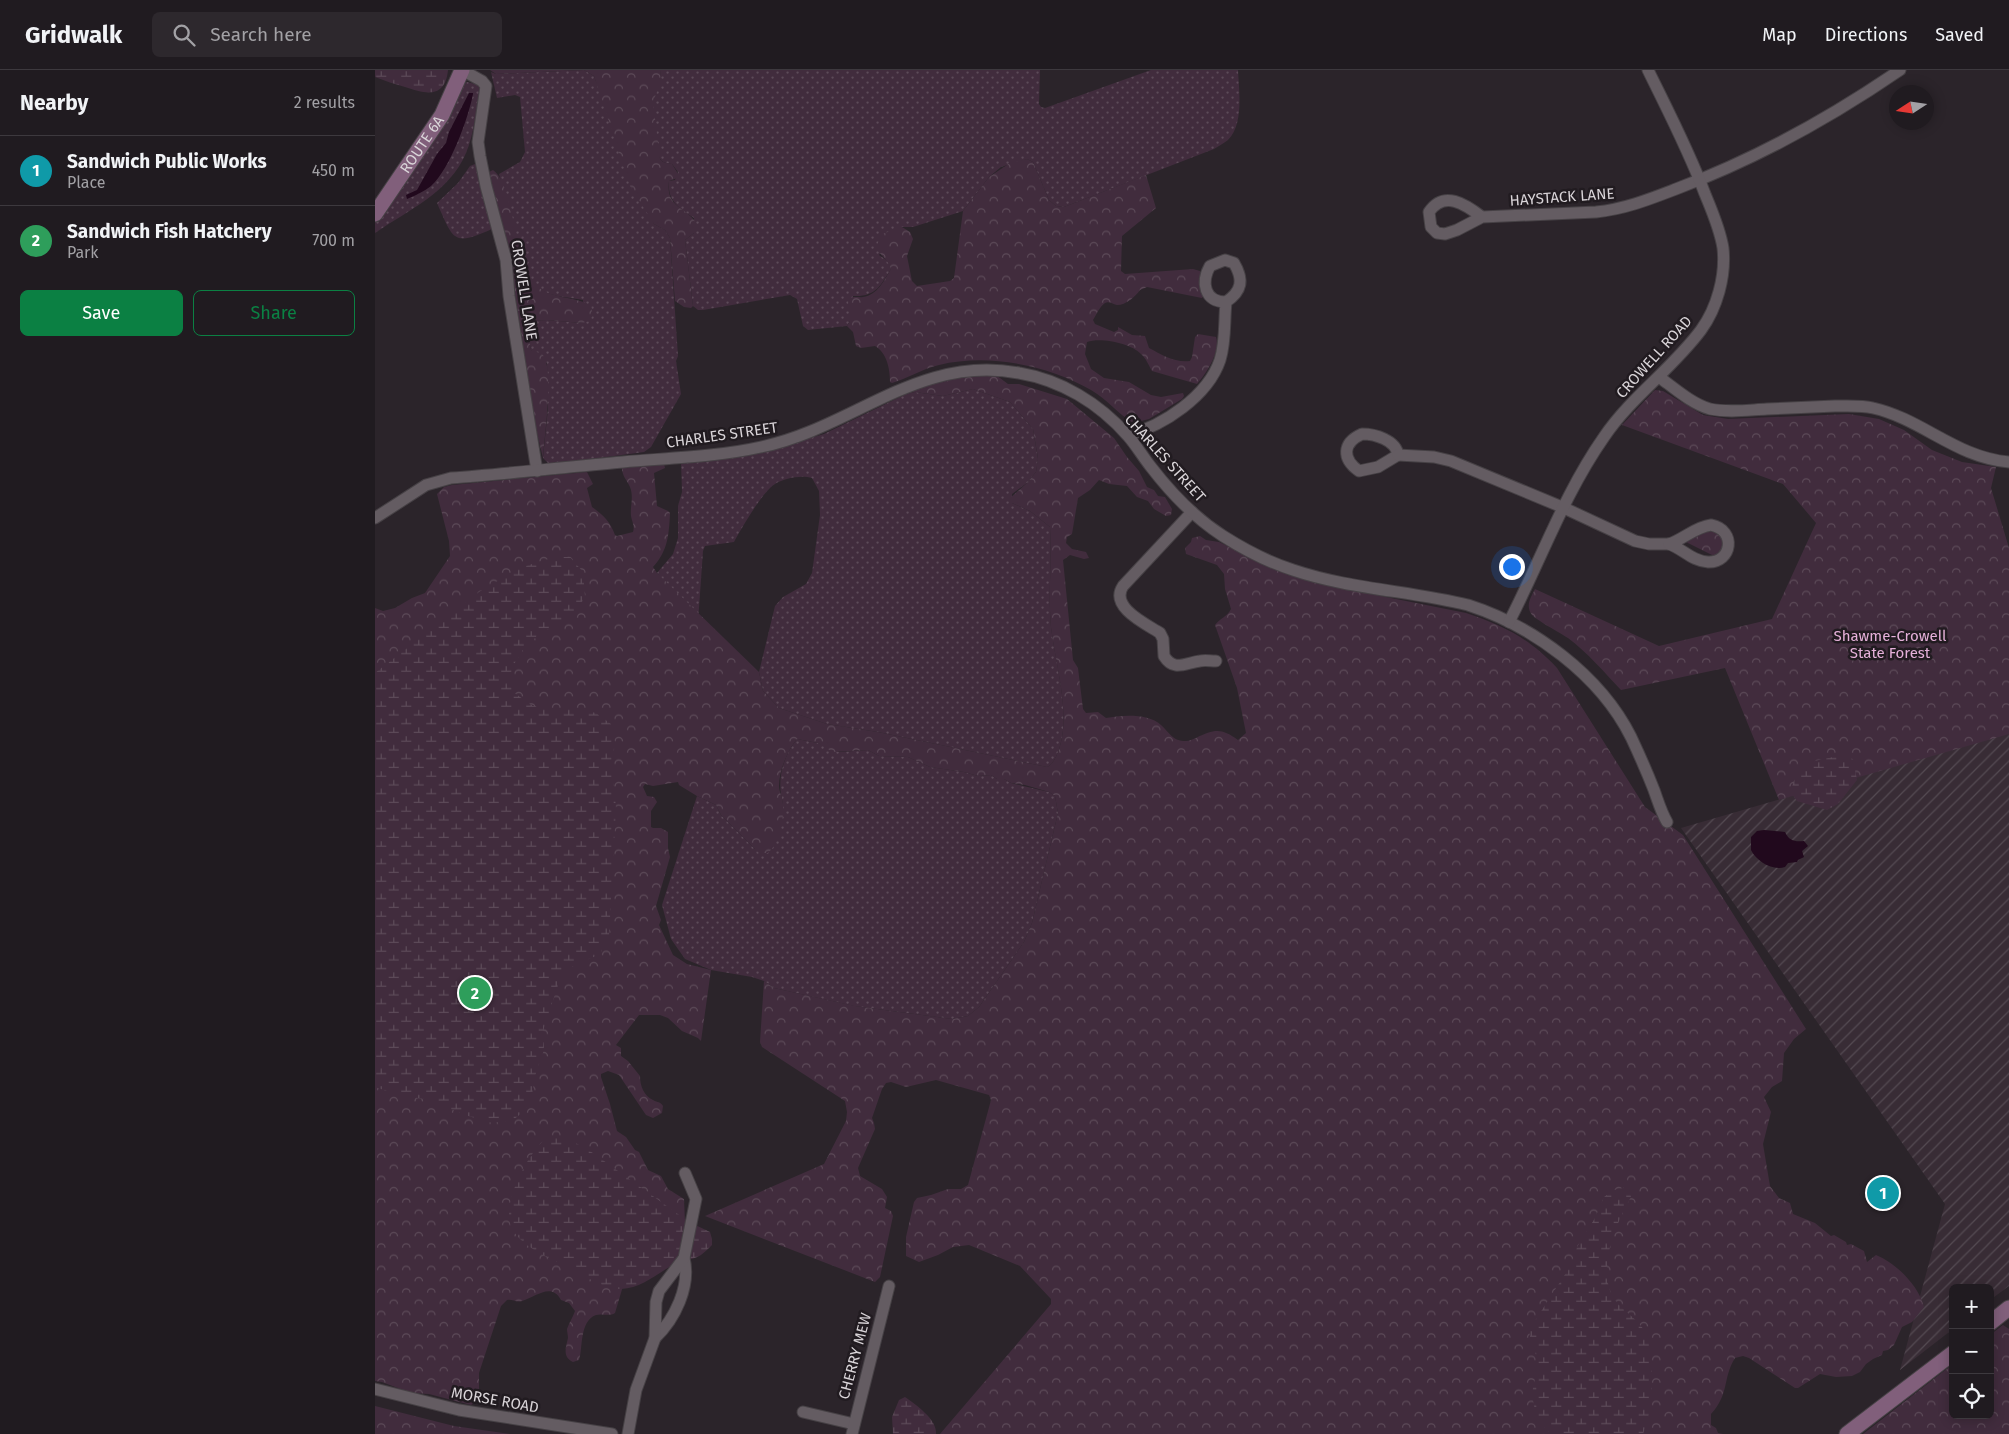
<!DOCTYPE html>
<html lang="en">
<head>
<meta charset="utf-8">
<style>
  body { margin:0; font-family:"Fira Sans",sans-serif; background:#2d282d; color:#f1f3f6 }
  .controls { position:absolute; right:15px; bottom:15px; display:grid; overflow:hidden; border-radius:8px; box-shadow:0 2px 12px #0003 }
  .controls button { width:45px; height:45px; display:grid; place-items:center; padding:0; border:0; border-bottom:1px solid #3d393e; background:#201b20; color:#f1f3f6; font:25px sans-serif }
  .compass { position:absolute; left:1514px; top:15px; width:45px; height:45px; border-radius:50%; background:#201b20; box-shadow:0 2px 12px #0003; rotate:258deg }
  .you { position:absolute; left:1136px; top:496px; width:18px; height:18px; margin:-12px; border:4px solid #fff; border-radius:50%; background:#1a73e8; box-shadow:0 0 0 8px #1a73e833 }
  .badge { display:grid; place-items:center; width:32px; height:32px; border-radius:50%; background:#0b8043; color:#fff; font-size:16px; font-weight:700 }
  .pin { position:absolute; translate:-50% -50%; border:2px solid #fff; box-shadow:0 1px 5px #0006 }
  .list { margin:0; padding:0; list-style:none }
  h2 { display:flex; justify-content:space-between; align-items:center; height:65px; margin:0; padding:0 20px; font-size:21px }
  h2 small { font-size:16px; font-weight:400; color:#a2a1a5 }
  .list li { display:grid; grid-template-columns:32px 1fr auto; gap:15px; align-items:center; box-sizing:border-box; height:70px; padding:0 20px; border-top:1px solid #3d393e }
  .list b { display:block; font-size:19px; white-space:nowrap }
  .list p { margin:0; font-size:16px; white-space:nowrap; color:#a2a1a5 }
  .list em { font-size:16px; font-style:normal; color:#a2a1a5 }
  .actions { display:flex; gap:10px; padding:15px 20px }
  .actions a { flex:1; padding:11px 0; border:1px solid #0b8043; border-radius:8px; text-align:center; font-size:18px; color:#0b8043 }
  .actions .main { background:#0b8043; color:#fff }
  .icon { flex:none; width:28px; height:28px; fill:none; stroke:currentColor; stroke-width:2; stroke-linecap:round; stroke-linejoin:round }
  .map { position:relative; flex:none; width:1634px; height:1364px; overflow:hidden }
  header { display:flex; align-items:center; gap:30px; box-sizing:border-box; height:70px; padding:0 25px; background:#201b20; border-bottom:1px solid #3d393e }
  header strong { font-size:24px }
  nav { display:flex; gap:28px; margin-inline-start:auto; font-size:18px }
  .search { width:350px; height:45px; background:#2d282d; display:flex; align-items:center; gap:12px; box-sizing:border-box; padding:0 18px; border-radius:8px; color:#a2a1a5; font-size:19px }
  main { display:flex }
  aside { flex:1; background:#201b20 }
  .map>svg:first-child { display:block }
  .industrial { fill:url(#industrial-furrows) }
  .grass { fill:url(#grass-dots) }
  .forest { fill:url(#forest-crowns) }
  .wetland { fill:url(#wetland-marsh) }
  .water { fill:#21091d }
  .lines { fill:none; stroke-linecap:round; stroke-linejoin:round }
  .minor-casing { stroke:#464145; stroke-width:13 }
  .secondary-casing { stroke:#464145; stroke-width:17 }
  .minor { stroke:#645c62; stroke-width:11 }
  .secondary { stroke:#815f7b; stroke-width:15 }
  .labels { text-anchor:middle; stroke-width:5; stroke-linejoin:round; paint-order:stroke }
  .street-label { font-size:15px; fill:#d9d4d8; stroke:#211b20 }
  .park-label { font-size:15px; fill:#e5b0d9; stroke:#211b20 }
</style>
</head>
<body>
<header>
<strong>Gridwalk</strong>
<div class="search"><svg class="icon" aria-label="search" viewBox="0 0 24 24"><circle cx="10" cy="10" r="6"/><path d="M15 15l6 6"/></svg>Search here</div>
<nav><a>Map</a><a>Directions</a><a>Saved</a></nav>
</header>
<main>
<aside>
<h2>Nearby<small>2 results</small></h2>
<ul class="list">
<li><span class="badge" style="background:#0f9aa8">1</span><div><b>Sandwich Public Works</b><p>Place</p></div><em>450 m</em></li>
<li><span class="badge" style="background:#2e9e5b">2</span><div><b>Sandwich Fish Hatchery</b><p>Park</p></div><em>700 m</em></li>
</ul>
<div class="actions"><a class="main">Save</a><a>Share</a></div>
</aside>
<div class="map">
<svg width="1634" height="1364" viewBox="0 0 1634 1364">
  <defs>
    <pattern id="industrial-furrows" width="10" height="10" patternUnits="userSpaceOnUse" patternTransform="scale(1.25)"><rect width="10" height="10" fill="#382c35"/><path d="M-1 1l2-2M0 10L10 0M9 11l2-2" fill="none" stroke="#544a52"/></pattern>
    <pattern id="grass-dots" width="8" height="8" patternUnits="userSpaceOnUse" patternTransform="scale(1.25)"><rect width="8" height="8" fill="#412c3d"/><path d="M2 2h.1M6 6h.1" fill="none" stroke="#5c4a58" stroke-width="1.8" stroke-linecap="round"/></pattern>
    <pattern id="forest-crowns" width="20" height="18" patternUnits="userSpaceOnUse" patternTransform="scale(1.25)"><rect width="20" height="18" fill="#412c3d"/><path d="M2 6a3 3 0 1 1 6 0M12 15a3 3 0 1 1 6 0" fill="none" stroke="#5c4a58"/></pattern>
    <pattern id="wetland-marsh" width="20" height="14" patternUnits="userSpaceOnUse" patternTransform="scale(1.25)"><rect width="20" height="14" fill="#412c3d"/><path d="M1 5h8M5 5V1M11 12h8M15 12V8" fill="none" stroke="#5c4a58"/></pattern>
  </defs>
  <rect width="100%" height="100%" fill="#2b242a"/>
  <path class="industrial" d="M 1634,663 L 1634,1216 L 1615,1230 L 1615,1218 L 1578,1218 L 1578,1259 L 1525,1300 L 1570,1134 L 1306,758 Z"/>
  <g class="grass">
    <path d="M 209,0 L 219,6 L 234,47 L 279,154 L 290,160 L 295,168 L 303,286 L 301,291 L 306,324 L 276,377 L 269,382 L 179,394 L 173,393 L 168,388 L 173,338 L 172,293 L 156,280 L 151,254 L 153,251 L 172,250 L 207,253 L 208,230 C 193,227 171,227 160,215 C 147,201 130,126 124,104 L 145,92 L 150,82 L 145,27 L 140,25 L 122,28 L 116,2 L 121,4 Z"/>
    <path d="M 286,0 L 665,0 L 664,34 L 666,37 L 670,38 L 776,0 L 863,0 C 864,21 869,54 853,70 C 849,73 844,76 839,79 L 689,137 L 681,136 L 674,130 L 658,92 L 652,89 L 626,97 L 614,107 L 588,141 L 538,157 L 527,157 L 504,185 L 514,192 L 516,199 C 505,216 501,227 478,226 L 475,251 L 472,256 L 433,260 L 428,256 L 422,229 L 415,225 L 328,240 L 323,240 L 318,236 L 310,170 L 319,163 L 319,148 C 304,138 292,131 294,111 L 300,110 L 303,102 L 297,94 C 293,93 288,93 286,90 C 281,84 277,39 278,31 C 280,19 285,14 286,0 Z"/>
    <path d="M 92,12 L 104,15 L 105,20 C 101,41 99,64 91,83 C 75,122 32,141 0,163 L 0,151 L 88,15 Z"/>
    <path d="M 100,94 L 103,95 L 119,158 C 78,177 79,171 62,133 L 83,113 L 95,96 Z"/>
    <path d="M 598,319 L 635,332 L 658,359 L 663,389 L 661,402 L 652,413 L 637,424 L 637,433 L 655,441 L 675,457 C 677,490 673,524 676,557 C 680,590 691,626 688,660 C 687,671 682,693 672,697 L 503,662 L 452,654 L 404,638 L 388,621 L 384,602 L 400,536 L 408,527 L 431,514 L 437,503 L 445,445 L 444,421 L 437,408 C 426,405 410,408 400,414 C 388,421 366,459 359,472 L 330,476 L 328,481 L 323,552 L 282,503 L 298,484 L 303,468 L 303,436 L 307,422 L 306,392 L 387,382 L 449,364 L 531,324 L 540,322 L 568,326 Z"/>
    <path d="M 422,669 L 443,673 L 464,682 L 493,680 L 504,686 L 533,687 L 555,697 L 589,702 L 603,706 L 616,705 L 622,709 L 629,709 L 636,713 L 674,722 L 680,726 L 683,743 L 657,853 L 649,872 L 604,937 L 593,946 L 577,949 L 517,941 L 479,936 L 399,918 L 389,911 L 377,907 L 336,900 L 310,889 L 296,869 L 287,835 L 322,726 L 341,735 L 346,745 L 380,779 L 408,733 C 401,711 408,686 422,669 Z"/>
  </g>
  <g class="forest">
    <path d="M 115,0 L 286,0 L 285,14 L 278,32 L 285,89 L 288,92 L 297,94 L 305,107 L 294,111 C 290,139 314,137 322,155 L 319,163 L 310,170 L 318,236 L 316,238 L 309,237 L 300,231 L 295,168 L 290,160 L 279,154 L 255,116 L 219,6 L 209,0 L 121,4 Z"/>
    <path d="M 652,89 L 658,92 L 674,130 L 681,136 L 689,137 L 771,105 L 781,138 L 747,166 L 746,201 L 750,204 L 818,199 L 825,201 L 830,224 L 827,228 L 772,217 L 765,220 C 760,227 751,235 742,235 C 737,234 734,231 730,233 C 725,236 721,245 718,250 L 720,254 L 739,262 L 743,260 L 743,257 L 757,265 L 770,266 L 774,278 C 787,285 800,293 815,291 L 817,287 L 820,267 L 823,264 L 841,267 C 846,281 831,304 822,314 L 777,301 C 774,296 771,288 766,284 C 756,273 725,267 712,272 L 710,284 L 716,299 L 729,308 L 754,312 L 776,325 L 786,327 L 808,323 L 809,326 L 807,329 L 774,349 L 758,353 C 743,344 732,329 716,320 C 673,295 613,283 564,295 C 547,299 533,308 517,313 L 515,312 C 515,299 512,283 500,276 L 486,278 L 481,276 L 478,262 L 472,256 L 475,251 L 473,230 C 479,225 482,228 488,227 C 503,225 509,210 516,199 C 513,189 505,186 501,177 L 507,164 L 527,157 L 535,162 L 538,169 L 532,186 L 537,211 L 542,216 L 575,211 L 579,208 L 588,141 L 614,107 L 635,93 Z"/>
    <path d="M 118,100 C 139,114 139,191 160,214 C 174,230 200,225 216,236 L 218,245 L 214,251 L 207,253 L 172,250 L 153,251 L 151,254 L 156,280 C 159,282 164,282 167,284 C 180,295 169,370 168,388 L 155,334 L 137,203 L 113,106 L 114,102 Z"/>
    <path d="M 590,305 L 621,305 L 633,314 L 644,314 L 692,329 L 739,368 L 752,387 L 764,401 L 772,417 L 779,420 L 783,426 L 790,427 L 797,439 L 796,445 L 791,446 L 779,439 L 773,431 L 762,427 L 752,416 L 734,414 L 724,410 L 715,420 L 703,428 L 697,464 L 692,467 L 691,473 L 697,479 L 711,482 L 714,488 L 709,489 L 695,485 L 688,490 L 698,590 L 703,598 L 708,639 L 711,643 L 723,642 L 731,648 C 747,645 773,643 786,655 C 795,663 797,671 811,671 C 814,671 818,669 821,668 C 840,659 846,658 863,670 L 871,663 L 862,618 L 840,555 C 845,548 852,547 856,539 L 850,519 L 849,504 L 842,495 L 811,484 L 810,478 L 816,472 L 817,468 L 825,466 L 831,470 L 844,472 L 911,504 L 941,513 L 1091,543 C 1129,556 1154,568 1182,598 L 1270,737 L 1308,765 L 1431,959 L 1419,969 L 1409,983 L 1407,1011 L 1397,1017 L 1389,1027 L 1396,1042 L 1388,1074 L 1395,1116 L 1404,1128 L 1415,1133 L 1418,1144 L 1440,1153 L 1456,1166 L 1459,1165 L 1471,1172 L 1472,1175 L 1476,1174 L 1489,1181 L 1492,1192 L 1501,1185 C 1521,1193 1544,1216 1549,1237 L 1537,1252 L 1527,1257 L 1519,1275 L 1513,1280 L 1508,1281 L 1507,1285 L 1498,1289 L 1491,1294 L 1485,1302 L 1477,1306 L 1461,1307 L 1445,1304 L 1423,1318 L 1420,1318 L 1374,1288 L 1368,1286 L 1360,1288 C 1347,1309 1355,1323 1336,1344 L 1336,1355 L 1341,1358 L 1343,1363 L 1348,1364 L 565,1364 L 676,1234 L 676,1229 L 645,1196 L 594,1175 L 578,1177 L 563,1185 L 544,1192 L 531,1186 L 531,1167 L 539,1132 L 542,1128 L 556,1125 L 573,1119 L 586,1119 L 593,1115 L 616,1030 L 614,1025 L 561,1010 L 531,1017 L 516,1012 L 511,1013 L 507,1019 L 497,1048 L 499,1053 L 500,1059 L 483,1098 L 485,1106 L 507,1119 L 512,1127 L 510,1138 L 516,1141 L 518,1146 L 505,1207 L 500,1212 L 330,1146 L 449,1094 L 471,1051 L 472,1042 L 470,1031 L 387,977 L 385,972 L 389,911 L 399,918 L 480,936 L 517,941 L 577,949 L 593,946 L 604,937 L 649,872 L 657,853 L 683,743 L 680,726 L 674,722 L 650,715 L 636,713 L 629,709 L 622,709 L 616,705 L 603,706 L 589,702 L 555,697 L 533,687 L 504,686 L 493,680 L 458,682 L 443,673 L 422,669 C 413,680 404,700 404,716 C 404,722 408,728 408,735 C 409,749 405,773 393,783 L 384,783 L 346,745 L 341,735 L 322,726 L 304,715 L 303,712 L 278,716 L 270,714 L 268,717 L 272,726 L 279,727 L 282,732 L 276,741 L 276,757 L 278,758 L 286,758 L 293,762 L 293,778 L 295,787 L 281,836 L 286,850 L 284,855 L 298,885 L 312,894 L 336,900 L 326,971 L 323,968 L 307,961 L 293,948 L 285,945 L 264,945 L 241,975 L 246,978 L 246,986 L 253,991 L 265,1006 C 265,1016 269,1026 278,1030 C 283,1033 285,1031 288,1036 L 287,1043 L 278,1048 L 271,1045 L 244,1005 L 233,1001 L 226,1004 L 226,1007 L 235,1034 L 242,1061 L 251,1067 L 260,1080 L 264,1082 L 273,1100 L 286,1106 L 293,1119 L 309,1129 L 310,1153 L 248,1216 L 240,1243 C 234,1247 227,1243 221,1245 C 204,1251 208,1279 204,1290 L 198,1292 C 187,1287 191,1277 193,1268 C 193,1265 192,1262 192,1259 C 194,1253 198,1247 200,1241 L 194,1233 L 186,1230 C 176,1212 161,1227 147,1231 C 141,1233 138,1229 132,1230 L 126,1236 L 104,1303 L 104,1319 L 102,1331 L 96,1335 L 54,1324 L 36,1323 L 7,1312 L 0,1311 L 0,538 L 8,541 L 20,538 L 37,528 L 50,523 L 75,486 L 74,471 L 62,424 L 69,417 L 77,415 L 212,402 L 218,414 L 212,418 L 217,437 C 228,445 235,451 240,465 L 242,466 L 258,462 C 260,456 257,452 256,446 C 255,436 259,427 255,417 C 252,410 247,406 247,398 L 289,394 L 290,398 L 279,403 L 282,436 L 293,441 L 295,443 C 294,464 293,481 278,497 L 282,503 L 384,602 L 388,621 L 404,638 L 452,654 L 503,662 L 672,697 C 682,693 687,671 688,660 C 691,626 680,591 676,557 C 673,524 677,490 675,457 L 655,441 L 637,433 L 635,428 L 652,413 L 661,402 L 663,388 L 658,359 L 635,332 L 598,319 L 568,326 L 540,322 L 531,324 L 540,318 Z"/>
    <path d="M 1280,320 L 1288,321 L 1328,345 L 1353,349 L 1474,344 L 1504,349 L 1529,360 L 1557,380 L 1587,392 L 1621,397 L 1616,418 L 1634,478 L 1634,664 L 1404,730 L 1350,598 L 1246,620 C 1229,602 1213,583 1193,568 C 1185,563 1160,549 1157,545 C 1150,536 1156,527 1160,519 L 1284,576 L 1397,549 L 1441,453 L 1408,414 L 1247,355 Z"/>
    <path d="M 1338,460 L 1347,466 L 1349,479 L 1341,487 L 1311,472 L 1327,462 Z"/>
    <path d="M 1628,1255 L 1634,1259 L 1634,1364 L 1488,1364 L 1578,1294 L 1578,1345 L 1615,1345 L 1615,1265 Z"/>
    <path d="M 0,1336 L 79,1356 L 135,1364 L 0,1364 Z"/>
  </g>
  <g class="wetland">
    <path d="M 0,0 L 73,0 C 70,29 51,24 30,17 C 20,14 10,11 0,7 Z"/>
    <path d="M 180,487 L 195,487 L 208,502 L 210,527 L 203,538 L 195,545 L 162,566 L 147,581 L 138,596 L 136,611 L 138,622 L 158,636 L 178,639 L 197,638 L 221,643 L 236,654 L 240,672 L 237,696 L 241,738 L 234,866 L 225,884 L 194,898 L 184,912 L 168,961 L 169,980 L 160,1006 L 156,1031 L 148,1042 L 138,1050 L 117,1053 L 90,1045 L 54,1030 L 21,1024 L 0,1017 L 0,603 L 104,522 L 144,498 Z"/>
    <path d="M 1464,686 L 1478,689 L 1482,710 L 1463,734 L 1452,740 L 1422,731 L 1416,723 C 1421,692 1437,691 1464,686 Z"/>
    <path d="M 172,1067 L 192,1068 L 218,1083 L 314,1152 L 335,1162 L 337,1169 L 337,1175 C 334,1178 330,1182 326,1185 C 320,1189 311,1190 304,1192 C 284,1201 269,1218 246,1219 C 227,1219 209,1205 193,1197 C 174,1187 152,1180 139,1162 C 122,1139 153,1083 172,1067 Z"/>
    <path d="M 1252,1117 L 1256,1127 C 1241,1154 1221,1199 1239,1229 C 1248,1241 1263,1249 1270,1262 C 1278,1276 1277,1314 1276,1331 C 1275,1342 1272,1353 1268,1364 L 1176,1364 C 1163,1353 1156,1336 1158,1318 C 1159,1310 1163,1303 1163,1294 C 1162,1283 1155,1273 1154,1260 L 1198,1192 L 1202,1177 L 1220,1148 L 1229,1127 L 1239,1120 Z"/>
    <path d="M 530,1327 C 541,1335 562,1349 561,1364 L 518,1364 L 517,1347 L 524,1330 Z"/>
  </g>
  <g class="water">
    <path d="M 94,23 L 98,23 L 98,24 C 93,49 75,99 56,116 C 50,121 39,126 32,129 L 31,125 L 42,120 L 62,84 L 71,73 L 74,62 Z"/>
    <path d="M 1389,760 L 1410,762 C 1414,771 1420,772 1429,771 L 1433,776 L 1427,781 L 1429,787 L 1423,790 L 1422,792 L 1413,793 L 1410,797 C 1398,801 1382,792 1376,780 L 1376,767 L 1382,761 Z"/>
  </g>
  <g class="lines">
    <defs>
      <g id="minor">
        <path d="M 87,0 L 107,11 L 111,16 L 103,72 L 105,86 L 111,116 L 131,190 L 134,226 L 162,401"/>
        <path d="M 1107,147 C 1090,134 1069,120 1054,142 L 1056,157 L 1062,163 L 1070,164 L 1082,160 L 1107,147 L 1221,142 C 1250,139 1275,129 1301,119 C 1381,89 1455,48 1525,0"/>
        <path d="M 1284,307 C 1299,318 1317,334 1335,339 C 1354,343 1373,340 1392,339 C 1415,338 1437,337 1460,336 C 1472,336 1486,335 1498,338 C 1547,349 1582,388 1634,392"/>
        <path d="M 987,364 C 1000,364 1021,370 1023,385 L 1003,397 L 984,401 C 967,389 967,373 987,364 Z"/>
        <path d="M 753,365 C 788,356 833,326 845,290 C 851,271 849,251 851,232 C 829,232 826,212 835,196 L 850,190 L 859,193 C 869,210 867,221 851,232"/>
        <path d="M 1023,385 L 1059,387 L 1076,391 L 1187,437 L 1260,471 L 1274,474 L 1294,474"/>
        <path d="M 817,442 L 748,516 C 734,537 771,554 785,563 L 788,569 L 789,586 C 799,602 810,593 825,591 C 830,590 835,591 841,591"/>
        <path d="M 0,448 L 51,415 L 76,408 C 133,404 190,397 248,392 C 294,388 341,387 386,377 C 478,358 544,284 644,303 C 686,310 724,333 753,366 C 761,375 768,387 776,397 C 796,423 820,448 848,466 C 870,480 893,492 918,500 C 974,519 1036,521 1093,535 C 1158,556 1225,605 1256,667 C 1264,684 1272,702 1279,720 C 1283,731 1286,742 1292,752"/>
        <path d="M 1336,455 C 1362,460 1357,493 1333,492 C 1317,491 1308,479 1294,474 C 1309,469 1320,457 1336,455 Z"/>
        <path d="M 1134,552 C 1166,490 1189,424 1229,367 C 1256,327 1297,299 1326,260 C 1342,238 1351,206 1348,178 C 1345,159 1337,141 1330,124 C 1314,81 1293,41 1273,0"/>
        <path d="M 280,1268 C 300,1249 316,1216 309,1188"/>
        <path d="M 0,1319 L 84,1340 L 237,1364"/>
        <path d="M 428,1342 L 479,1354"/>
        <path d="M 253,1364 L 261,1320 L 280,1268 L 281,1232 L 284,1221 L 309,1188 L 321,1129 L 310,1103"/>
        <path d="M 477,1364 L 514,1216"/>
      </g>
      <g id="secondary">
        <path id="s1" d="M 0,144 L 67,45 L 87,0"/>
        <path d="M 1615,1253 L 1634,1238"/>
        <path d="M 1472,1364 L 1578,1283"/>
      </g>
    </defs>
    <use href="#minor" class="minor-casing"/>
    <use href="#secondary" class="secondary-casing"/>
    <use href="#minor" class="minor"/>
    <use href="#secondary" class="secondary"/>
  </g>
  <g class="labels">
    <g class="street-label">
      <text dy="5" stroke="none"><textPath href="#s1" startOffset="84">ROUTE 6A</textPath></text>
      <text transform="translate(1187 127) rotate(-4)" y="5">HAYSTACK LANE</text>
      <text transform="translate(149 220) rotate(81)" y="5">CROWELL LANE</text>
      <text transform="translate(1279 287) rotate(-48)" y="5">CROWELL ROAD</text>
      <text transform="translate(347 365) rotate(-8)" y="5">CHARLES STREET</text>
      <text transform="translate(790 388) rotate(48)" y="5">CHARLES STREET</text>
      <text transform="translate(480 1286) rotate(-75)" y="5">CHERRY MEW</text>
      <text transform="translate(120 1330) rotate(10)" y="5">MORSE ROAD</text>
    </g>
    <g class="park-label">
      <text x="1515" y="571">Shawme-Crowell<tspan x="1515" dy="17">State Forest</tspan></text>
    </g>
  </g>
</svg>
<div class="controls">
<button>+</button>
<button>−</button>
<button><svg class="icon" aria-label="locate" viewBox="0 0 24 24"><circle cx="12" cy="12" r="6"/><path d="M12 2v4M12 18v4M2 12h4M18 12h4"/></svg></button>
</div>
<svg class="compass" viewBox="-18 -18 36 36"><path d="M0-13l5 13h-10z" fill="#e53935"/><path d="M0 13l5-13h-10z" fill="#a2a1a5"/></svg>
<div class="you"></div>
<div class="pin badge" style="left:1508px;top:1123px;background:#0f9aa8">1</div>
<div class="pin badge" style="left:100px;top:923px;background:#2e9e5b">2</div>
</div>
</main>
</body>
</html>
